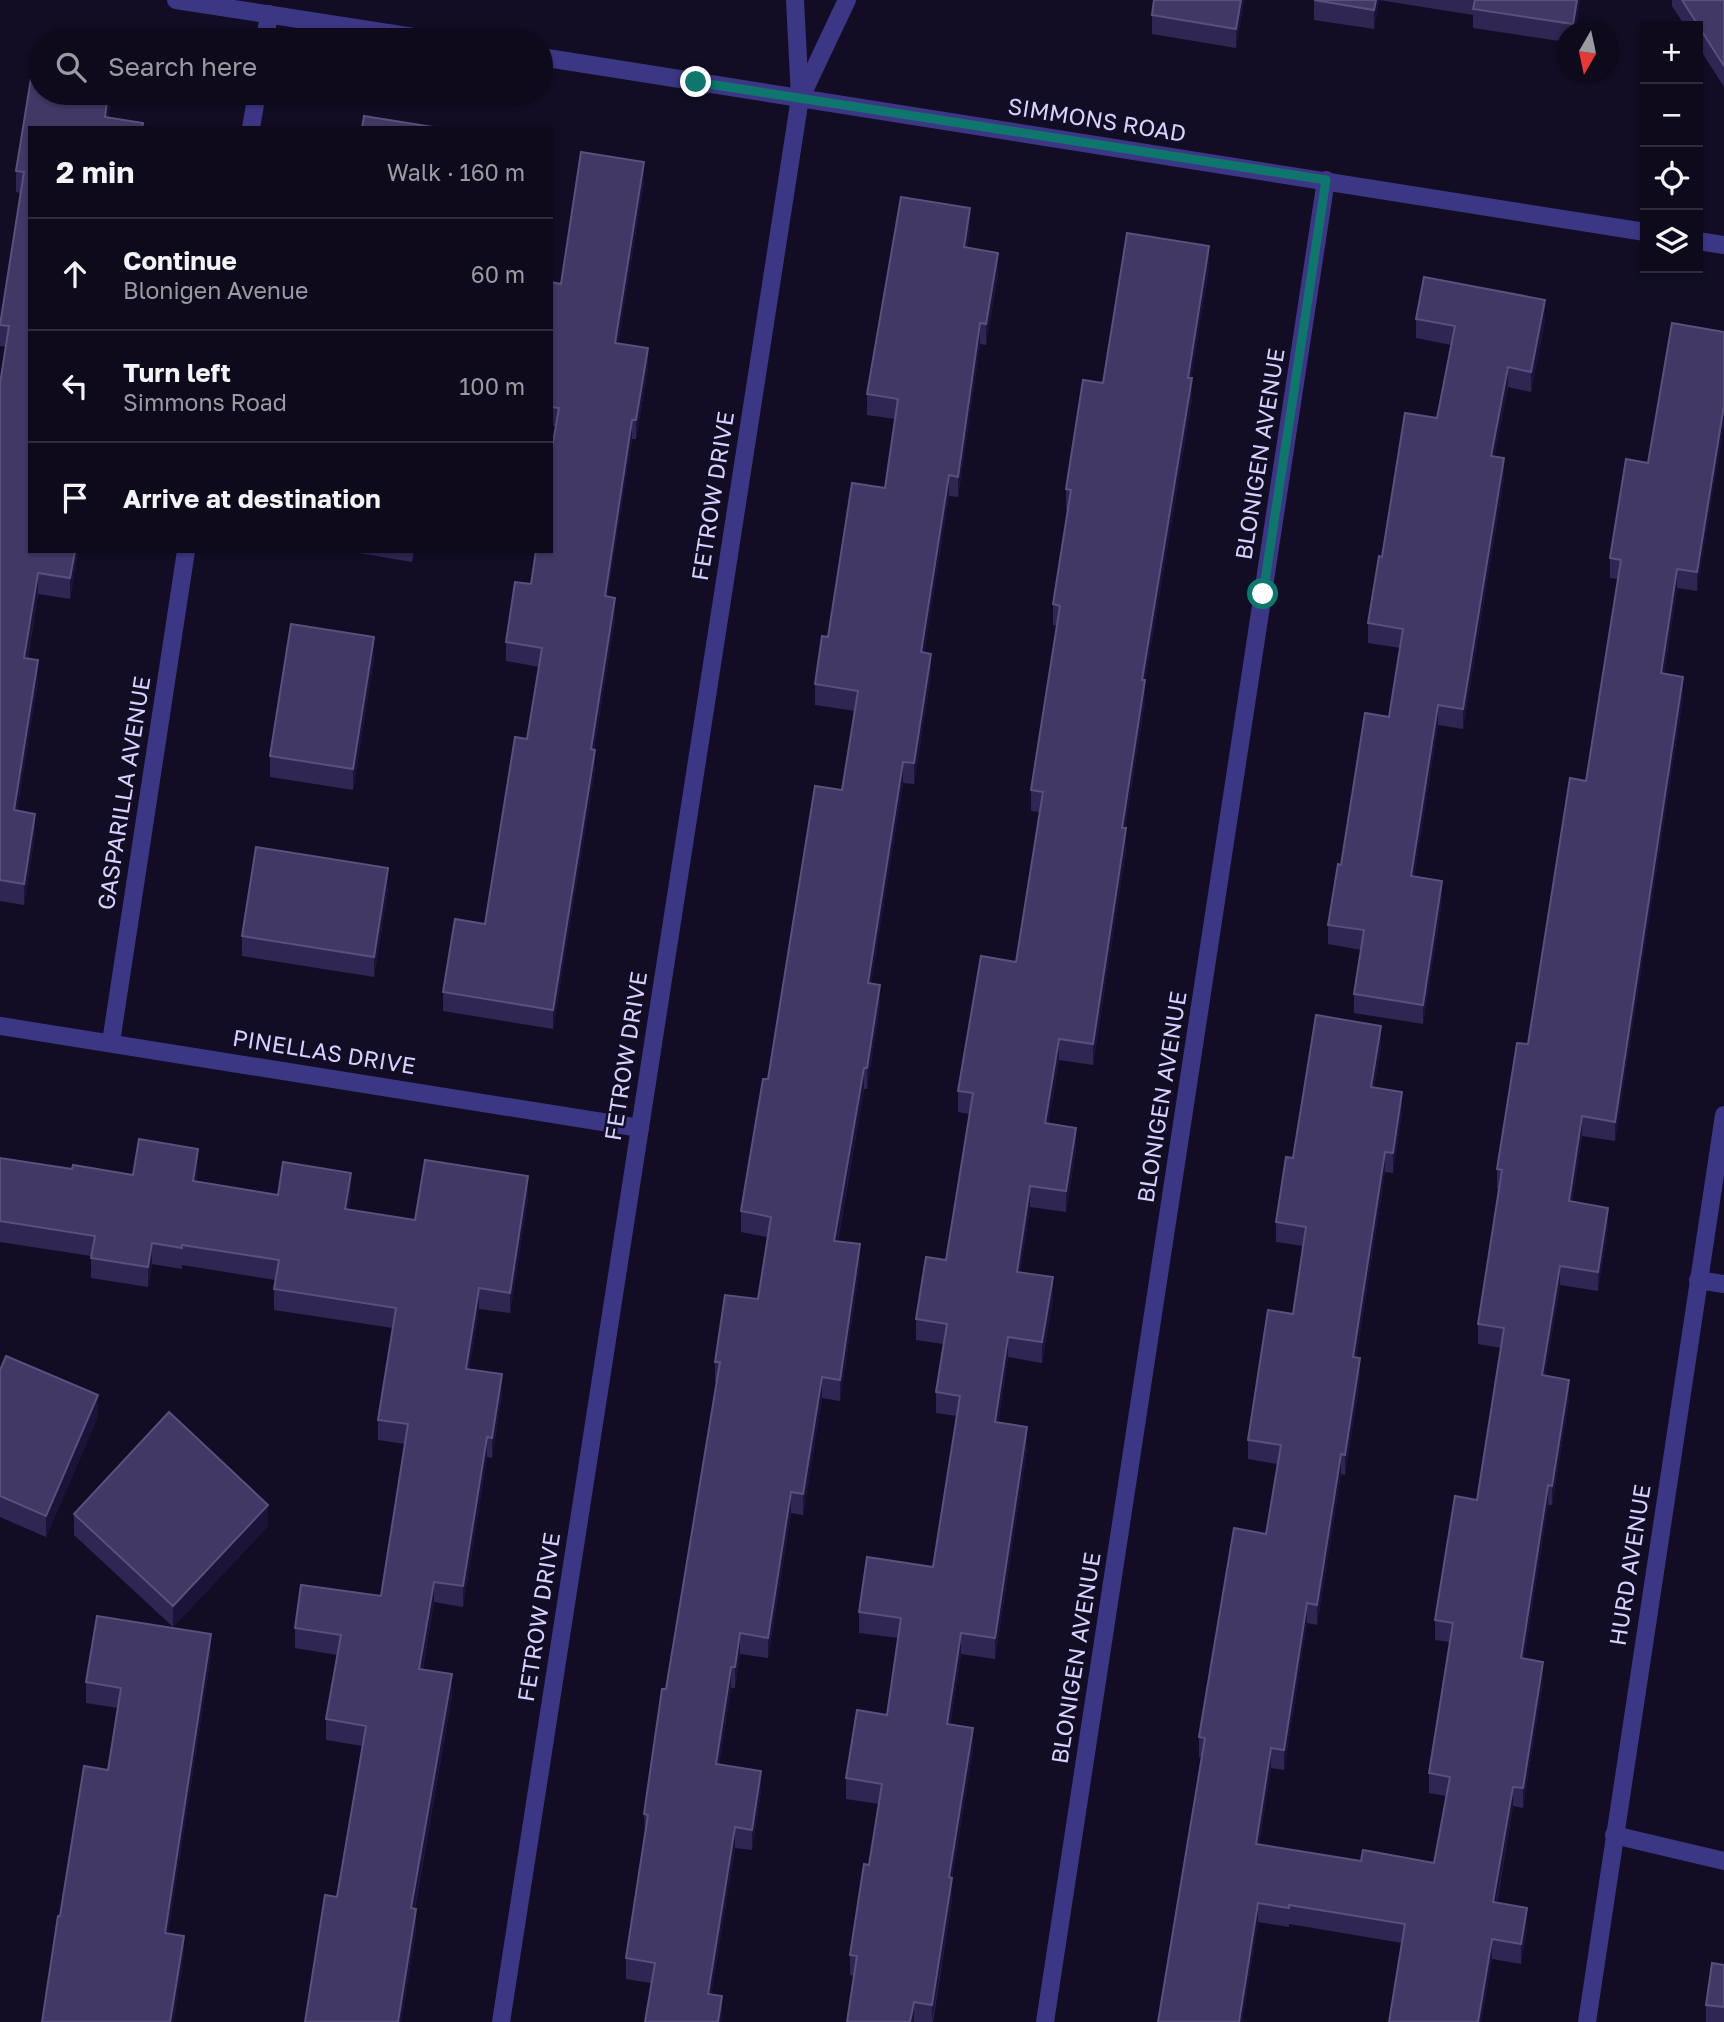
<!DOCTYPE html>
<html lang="en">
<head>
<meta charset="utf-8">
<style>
  body { margin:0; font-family:"Golos Text",sans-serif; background:#1c1828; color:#f1f3f6 }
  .controls { position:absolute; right:21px; top:21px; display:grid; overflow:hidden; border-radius:0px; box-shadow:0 2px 5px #0004 }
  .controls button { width:63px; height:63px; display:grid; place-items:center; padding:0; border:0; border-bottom:2px solid #2e2b3a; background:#0e0a1b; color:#f1f3f6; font:35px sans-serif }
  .compass { position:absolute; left:1556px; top:21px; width:63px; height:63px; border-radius:50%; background:#0e0a1b; box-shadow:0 2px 5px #0004; rotate:189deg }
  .stop { position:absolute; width:21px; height:21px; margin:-16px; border:5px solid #0f766e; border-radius:50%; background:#fff }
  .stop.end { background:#0f766e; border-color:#fff; box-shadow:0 2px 7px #0008 }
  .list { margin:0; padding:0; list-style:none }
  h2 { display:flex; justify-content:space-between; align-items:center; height:91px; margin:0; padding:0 28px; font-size:30px }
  h2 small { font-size:23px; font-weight:400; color:#9b9aa3 }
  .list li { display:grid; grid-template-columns:46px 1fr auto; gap:21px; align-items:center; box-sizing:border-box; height:112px; padding:0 28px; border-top:2px solid #2e2b3a }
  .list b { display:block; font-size:26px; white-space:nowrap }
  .list p { margin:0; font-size:23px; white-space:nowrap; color:#9b9aa3 }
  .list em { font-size:23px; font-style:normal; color:#9b9aa3 }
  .icon { flex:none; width:38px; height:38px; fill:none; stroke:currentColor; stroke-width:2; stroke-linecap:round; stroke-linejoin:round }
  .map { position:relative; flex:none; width:1724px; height:2022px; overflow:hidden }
  .search { position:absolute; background:#0e0a1b; box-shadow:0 2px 5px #0004; left:28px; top:28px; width:525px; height:77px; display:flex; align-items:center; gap:18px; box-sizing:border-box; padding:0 24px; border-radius:38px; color:#9b9aa3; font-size:26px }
  .panel { position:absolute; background:#0e0a1b; box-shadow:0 2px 5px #0004; left:28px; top:126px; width:525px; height:427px; border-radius:0px }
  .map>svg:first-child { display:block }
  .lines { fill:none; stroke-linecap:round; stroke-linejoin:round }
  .minor { stroke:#3c3784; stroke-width:18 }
  .tertiary { stroke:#3c3784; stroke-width:18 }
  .wall { fill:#302653 }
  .shaded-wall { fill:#1c1438 }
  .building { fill:#423865; stroke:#59507e; stroke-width:2 }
  .route { stroke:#0f766e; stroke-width:9 }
  .labels { text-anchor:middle; stroke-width:5; stroke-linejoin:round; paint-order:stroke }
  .street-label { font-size:23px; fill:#d7d1ff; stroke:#120d24 }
</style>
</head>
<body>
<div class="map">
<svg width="1724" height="2022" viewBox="0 0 1724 2022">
  <rect width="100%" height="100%" fill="#120d24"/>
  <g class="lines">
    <g class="minor">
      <path d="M 265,40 L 269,14"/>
      <path d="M 802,95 L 847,0"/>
      <path d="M 251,128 L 257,93"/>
      <path d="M 0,1026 L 640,1128"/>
      <path d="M 111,1042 L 186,551"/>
      <path d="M 1698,1280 L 1724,1284"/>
      <path d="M 1614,1835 L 1724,1861"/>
      <path d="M 501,2022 L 800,98 L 795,0"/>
      <path d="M 1045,2022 L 1326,180"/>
      <path d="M 1587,2022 L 1724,1115"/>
    </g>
    <g class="tertiary">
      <path d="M 176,0 L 433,40"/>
      <path d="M 541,57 L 1645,232"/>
      <path d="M 1698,241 L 1724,245"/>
    </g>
  </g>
  <g class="wall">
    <path d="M 1154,0 L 1244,0 L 1236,48 L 1152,34 L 1152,15 Z"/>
    <path d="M 1314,0 L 1580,0 L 1575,32 L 1566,32 L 1566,42 L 1473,28 L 1473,15 L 1379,0 L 1374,29 L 1314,20 Z"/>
    <path d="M 1672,0 L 1724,0 L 1724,87 L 1698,46 L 1698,26 L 1685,26 L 1672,6 Z"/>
    <path d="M 32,72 L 40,73 L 40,93 L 110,93 L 110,105 L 108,117 L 143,123 L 143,128 L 30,128 L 30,551 L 78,551 L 70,599 L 38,594 L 28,658 L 38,660 L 38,680 L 17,811 L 35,814 L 35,834 L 24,905 L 0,901 L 0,384 L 6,347 L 0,346 L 0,325 L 21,193 L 16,192 L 16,171 Z"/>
    <path d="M 644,181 L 618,343 L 648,367 L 636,439 L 632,439 L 607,597 L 615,617 L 594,750 L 595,769 L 553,1029 L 443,1011 L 443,992 L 485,924 L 527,739 L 539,667 L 506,661 L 506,642 L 531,584 L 556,426 L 551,426 L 551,282 L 561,284 Z"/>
    <path d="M 970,229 L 967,248 L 998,274 L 986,345 L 980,344 L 958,497 L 949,496 L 924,652 L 931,674 L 914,784 L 903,783 L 871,983 L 880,1005 L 867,1089 L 864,1089 L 838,1241 L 860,1265 L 840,1401 L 822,1398 L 803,1515 L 791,1513 L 768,1658 L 740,1654 L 735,1688 L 731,1688 L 719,1765 L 761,1791 L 752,1850 L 735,1848 L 711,1995 L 722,2017 L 651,1983 L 626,1979 L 626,1958 L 645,1835 L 644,1814 L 717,1383 L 715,1382 L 715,1362 L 758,1299 L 767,1237 L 741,1232 L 741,1211 L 768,1079 L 842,790 L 855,711 L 815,705 L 815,684 L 828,637 L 885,488 L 895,419 L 867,415 L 867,394 Z"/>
    <path d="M 1209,267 L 1191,378 L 1192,399 L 1145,681 L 1145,701 L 1125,828 L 1126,849 L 1093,1065 L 1059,1060 L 1048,1124 L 1076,1149 L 1066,1212 L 1030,1207 L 1020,1272 L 1053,1298 L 1042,1363 L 1008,1357 L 998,1423 L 1027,1448 L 995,1659 L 961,1654 L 950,1725 L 973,1749 L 952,1878 L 952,1899 L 933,2022 L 847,2022 L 854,1976 L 850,1975 L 850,1955 L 869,1865 L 879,1804 L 846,1799 L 846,1778 L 887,1715 L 898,1638 L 859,1633 L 859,1612 L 933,1567 L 957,1416 L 936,1413 L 936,1392 L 943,1344 L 916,1340 L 916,1319 L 946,1260 L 969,1114 L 958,1112 L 958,1091 L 1016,962 L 1040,812 L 1031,811 L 1031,790 L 1057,626 L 1053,625 L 1053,604 L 1068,510 L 1066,509 L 1066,489 L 1103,383 Z"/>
    <path d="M 1416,319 L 1545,320 L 1531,392 L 1508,387 L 1494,457 L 1504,478 L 1463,729 L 1438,725 L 1414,877 L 1442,901 L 1423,1024 L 1354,1013 L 1354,994 L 1361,950 L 1328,944 L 1328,925 L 1341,865 L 1389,717 L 1400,648 L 1368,643 L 1368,623 L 1382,557 L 1437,418 L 1451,345 L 1416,338 Z"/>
    <path d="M 1724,332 L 1697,591 L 1677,588 L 1664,674 L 1683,697 L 1615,1141 L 1582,1136 L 1572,1202 L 1608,1227 L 1598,1291 L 1560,1285 L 1545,1376 L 1569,1399 L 1552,1505 L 1548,1505 L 1524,1659 L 1543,1681 L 1523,1808 L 1513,1806 L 1497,1903 L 1527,1928 L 1521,1964 L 1492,1959 L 1481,2022 L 1389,2022 L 1402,1943 L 1289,1924 L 1289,1927 L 1258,1922 L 1242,2022 L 1158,2022 L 1201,1757 L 1199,1757 L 1199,1737 L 1266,1534 L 1277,1464 L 1248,1459 L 1248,1440 L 1293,1314 L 1303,1246 L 1276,1242 L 1276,1222 L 1293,1158 L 1381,1045 L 1374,1088 L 1402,1112 L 1393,1173 L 1385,1172 L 1356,1358 L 1360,1378 L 1345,1475 L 1341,1474 L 1317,1625 L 1307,1623 L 1284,1770 L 1271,1768 L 1259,1845 L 1361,1861 L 1434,1863 L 1446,1796 L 1429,1793 L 1429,1773 L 1449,1642 L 1435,1640 L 1435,1620 L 1477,1500 L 1501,1348 L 1478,1344 L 1478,1324 L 1499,1189 L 1497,1189 L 1497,1169 L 1528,1044 L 1586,781 L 1618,579 L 1610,578 L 1610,558 L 1648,463 Z"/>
    <path d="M 347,551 L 414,551 L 412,562 Z"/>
    <path d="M 374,658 L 353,790 L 270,777 L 270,756 Z"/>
    <path d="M 388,889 L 374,977 L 242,956 L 242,936 Z"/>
    <path d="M 0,1158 L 72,1169 L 133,1175 L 198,1169 L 196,1182 L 278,1195 L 351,1194 L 348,1210 L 415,1220 L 528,1197 L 510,1313 L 479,1309 L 469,1369 L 502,1395 L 492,1458 L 487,1457 L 463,1607 L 434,1602 L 423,1669 L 452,1695 L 415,1909 L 416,1930 L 401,2022 L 305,2022 L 337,1897 L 362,1746 L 326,1740 L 326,1719 L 337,1655 L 295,1648 L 295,1628 L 381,1596 L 405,1444 L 378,1440 L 378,1420 L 393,1328 L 274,1310 L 274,1289 L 275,1280 L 182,1265 L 182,1269 L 152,1264 L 148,1287 L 91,1278 L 91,1256 L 0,1242 Z"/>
    <path d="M 0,1370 L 98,1416 L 46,1537 L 0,1517 Z"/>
    <path d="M 74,1514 L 268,1526 L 173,1627 L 74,1535 Z"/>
    <path d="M 211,1654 L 168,1933 L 184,1956 L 60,1916 L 108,1770 L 117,1708 L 86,1703 L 86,1682 Z"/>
    <path d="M 1724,1965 L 1724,2022 L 1706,2022 L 1706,2005 Z"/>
  </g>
  <g class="shaded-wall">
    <path d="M 1241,0 L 1244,0 L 1236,48 L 1236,29 Z"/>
    <path d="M 1376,0 L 1379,0 L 1374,29 L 1374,10 Z"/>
    <path d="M 1577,0 L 1580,0 L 1575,32 L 1573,32 Z"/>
    <path d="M 108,93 L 110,93 L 110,105 L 106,128 L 105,117 Z"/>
    <path d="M 644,162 L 644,181 L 615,362 L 615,343 Z"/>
    <path d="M 970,208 L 970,229 L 964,268 L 964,247 Z"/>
    <path d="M 1209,246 L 1209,267 L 1188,398 L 1188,378 Z"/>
    <path d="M 998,253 L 998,274 L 986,345 L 986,324 Z"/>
    <path d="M 1545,300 L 1545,320 L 1531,392 L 1531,372 Z"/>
    <path d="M 980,323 L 980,344 L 958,497 L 958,477 Z"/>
    <path d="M 648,348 L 648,367 L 636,439 L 636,420 Z"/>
    <path d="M 1508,367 L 1508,387 L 1491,476 L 1491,456 Z"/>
    <path d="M 1192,378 L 1192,399 L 1145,681 L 1145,701 L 1122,848 L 1122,828 L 1142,680 Z"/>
    <path d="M 1724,405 L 1724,425 L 1697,591 L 1697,572 Z"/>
    <path d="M 632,420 L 632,439 L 605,615 L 605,596 Z"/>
    <path d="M 1504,458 L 1504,478 L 1463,729 L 1463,709 Z"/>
    <path d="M 949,475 L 949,496 L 921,673 L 921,652 Z"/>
    <path d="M 75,551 L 78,551 L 70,599 L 70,578 Z"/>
    <path d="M 1677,569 L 1677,588 L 1661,693 L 1661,673 Z"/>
    <path d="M 38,573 L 38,594 L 24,678 L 24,658 Z"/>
    <path d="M 615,598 L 615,617 L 591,768 L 591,749 Z"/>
    <path d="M 374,637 L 374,658 L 353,790 L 353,769 Z"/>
    <path d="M 931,654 L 931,674 L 914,784 L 914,763 Z"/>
    <path d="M 38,660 L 38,680 L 14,831 L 14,810 Z"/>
    <path d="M 1683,677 L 1683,697 L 1615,1141 L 1615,1122 Z"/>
    <path d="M 1438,705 L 1438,725 L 1411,896 L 1411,876 Z"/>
    <path d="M 595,750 L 595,769 L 553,1029 L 553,1010 Z"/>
    <path d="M 903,762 L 903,783 L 868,1004 L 868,983 Z"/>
    <path d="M 35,814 L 35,834 L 24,905 L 24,884 Z"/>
    <path d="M 1126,828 L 1126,849 L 1093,1065 L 1093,1044 Z"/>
    <path d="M 388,868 L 388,889 L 374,977 L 374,957 Z"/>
    <path d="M 1442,881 L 1442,901 L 1423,1024 L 1423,1005 Z"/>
    <path d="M 880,985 L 880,1005 L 867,1089 L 867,1068 Z"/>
    <path d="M 1381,1026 L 1381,1045 L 1371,1107 L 1371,1087 Z"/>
    <path d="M 1059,1039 L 1059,1060 L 1045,1144 L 1045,1123 Z"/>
    <path d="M 864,1068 L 864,1089 L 834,1261 L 834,1241 Z"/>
    <path d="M 1402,1092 L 1402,1112 L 1393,1173 L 1393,1153 Z"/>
    <path d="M 1582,1116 L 1582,1136 L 1569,1221 L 1569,1201 Z"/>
    <path d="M 1076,1128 L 1076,1149 L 1066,1212 L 1066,1191 Z"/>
    <path d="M 198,1149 L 198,1169 L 193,1202 L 193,1181 Z"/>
    <path d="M 1385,1152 L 1385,1172 L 1353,1377 L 1353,1357 Z"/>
    <path d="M 351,1173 L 351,1194 L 345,1230 L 345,1209 Z"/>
    <path d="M 528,1176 L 528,1197 L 510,1313 L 510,1293 Z"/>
    <path d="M 1030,1186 L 1030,1207 L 1017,1292 L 1017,1272 Z"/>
    <path d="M 1608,1208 L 1608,1227 L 1598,1291 L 1598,1272 Z"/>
    <path d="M 152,1243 L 152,1264 L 148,1287 L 148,1267 Z"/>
    <path d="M 860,1244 L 860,1265 L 840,1401 L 840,1380 Z"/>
    <path d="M 1560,1266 L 1560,1285 L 1542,1395 L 1542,1375 Z"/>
    <path d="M 1053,1277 L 1053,1298 L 1042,1363 L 1042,1342 Z"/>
    <path d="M 479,1288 L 479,1309 L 466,1389 L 466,1369 Z"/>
    <path d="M 1008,1337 L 1008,1357 L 995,1443 L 995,1422 Z"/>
    <path d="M 1360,1358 L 1360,1378 L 1345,1475 L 1345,1455 Z"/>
    <path d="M 502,1374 L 502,1395 L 492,1458 L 492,1438 Z"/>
    <path d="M 822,1377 L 822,1398 L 803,1515 L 803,1494 Z"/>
    <path d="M 1569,1380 L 1569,1399 L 1552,1505 L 1552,1486 Z"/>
    <path d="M 98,1395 L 98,1416 L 46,1537 L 46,1516 Z"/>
    <path d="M 1027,1427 L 1027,1448 L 995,1659 L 995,1638 Z"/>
    <path d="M 487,1437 L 487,1457 L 463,1607 L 463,1586 Z"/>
    <path d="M 1341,1454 L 1341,1474 L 1317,1625 L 1317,1605 Z"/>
    <path d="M 1548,1485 L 1548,1505 L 1521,1678 L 1521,1658 Z"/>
    <path d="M 791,1492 L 791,1513 L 768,1658 L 768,1638 Z"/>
    <path d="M 268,1505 L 268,1526 L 173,1627 L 173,1606 Z"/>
    <path d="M 434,1582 L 434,1602 L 419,1690 L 419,1669 Z"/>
    <path d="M 1307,1603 L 1307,1623 L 1284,1770 L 1284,1750 Z"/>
    <path d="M 740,1633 L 740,1654 L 735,1688 L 735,1667 Z"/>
    <path d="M 961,1633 L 961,1654 L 947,1745 L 947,1724 Z"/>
    <path d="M 211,1634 L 211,1654 L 165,1953 L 165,1933 Z"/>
    <path d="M 1543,1662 L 1543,1681 L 1523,1808 L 1523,1788 Z"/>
    <path d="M 731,1667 L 731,1688 L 716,1785 L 716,1764 Z"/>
    <path d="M 452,1674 L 452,1695 L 411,1929 L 411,1908 Z"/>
    <path d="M 973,1728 L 973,1749 L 952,1878 L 952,1899 L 932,2022 L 932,2005 L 949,1877 Z"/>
    <path d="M 1271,1748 L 1271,1768 L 1256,1864 L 1256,1844 Z"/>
    <path d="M 761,1771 L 761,1791 L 752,1850 L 752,1830 Z"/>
    <path d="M 1513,1787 L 1513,1806 L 1493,1922 L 1493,1902 Z"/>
    <path d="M 735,1827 L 735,1848 L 708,2015 L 708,1994 Z"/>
    <path d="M 1258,1903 L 1258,1922 L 1242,2022 L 1239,2022 Z"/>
    <path d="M 1527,1908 L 1527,1928 L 1521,1964 L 1521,1944 Z"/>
    <path d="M 416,1909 L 416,1930 L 401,2022 L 398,2022 Z"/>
    <path d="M 184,1936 L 184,1956 L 174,2022 L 170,2022 Z"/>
    <path d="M 1492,1939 L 1492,1959 L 1481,2022 L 1478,2022 Z"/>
    <path d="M 722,1996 L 722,2017 L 721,2022 L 718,2022 Z"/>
    <path d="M 914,2002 L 914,2022 L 910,2022 Z"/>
  </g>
  <g class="building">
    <path d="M 1154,0 L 1241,0 L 1236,29 L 1152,15 Z"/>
    <path d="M 1314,0 L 1376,0 L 1374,10 Z"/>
    <path d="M 1475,0 L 1577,0 L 1573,24 L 1473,9 Z"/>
    <path d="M 1682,0 L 1724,0 L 1724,66 Z"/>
    <path d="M 32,72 L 40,73 L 40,93 L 108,93 L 105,117 L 143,123 L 142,128 L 30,128 L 30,551 L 75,551 L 70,578 L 38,573 L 24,658 L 38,660 L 14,810 L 35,814 L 24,884 L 0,880 L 0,384 L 9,326 L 0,325 L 24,172 L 16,171 Z"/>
    <path d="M 364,116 L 439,128 L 362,128 Z"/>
    <path d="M 581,152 L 644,162 L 615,343 L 648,348 L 636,420 L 632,420 L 605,596 L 615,598 L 591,749 L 595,750 L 553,1010 L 443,992 L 455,919 L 485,924 L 515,737 L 527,739 L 542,648 L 506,642 L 515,582 L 531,584 L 536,551 L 551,551 L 551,454 L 559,408 L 551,407 L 551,282 L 561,284 Z"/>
    <path d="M 901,197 L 970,208 L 964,247 L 998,253 L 986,324 L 980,323 L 958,477 L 949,475 L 921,652 L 931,654 L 914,763 L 903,762 L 868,983 L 880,985 L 867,1068 L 864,1068 L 834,1241 L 860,1244 L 840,1380 L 822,1377 L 803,1494 L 791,1492 L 768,1638 L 740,1633 L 735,1667 L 731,1667 L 716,1764 L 761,1771 L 752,1830 L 735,1827 L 708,1994 L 722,1996 L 718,2022 L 645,2022 L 655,1963 L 626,1958 L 648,1815 L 644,1814 L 662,1689 L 666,1689 L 720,1362 L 715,1362 L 725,1295 L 758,1299 L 771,1217 L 741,1211 L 763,1079 L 768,1079 L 815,786 L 842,790 L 858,691 L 815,684 L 822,636 L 828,637 L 852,483 L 885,488 L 898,399 L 867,394 Z"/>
    <path d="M 1127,233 L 1209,246 L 1188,378 L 1192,378 L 1142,680 L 1145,680 L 1122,828 L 1126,828 L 1093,1044 L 1059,1039 L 1045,1123 L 1076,1128 L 1066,1191 L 1030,1186 L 1017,1272 L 1053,1277 L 1042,1342 L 1008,1337 L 995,1422 L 1027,1427 L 995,1638 L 961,1633 L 947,1724 L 973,1728 L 949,1877 L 952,1878 L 932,2005 L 914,2002 L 910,2022 L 847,2022 L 857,1956 L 850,1955 L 864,1864 L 869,1865 L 882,1784 L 846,1778 L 857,1710 L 887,1715 L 901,1618 L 859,1612 L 867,1557 L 933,1567 L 960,1396 L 936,1392 L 947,1324 L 916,1319 L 926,1257 L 946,1260 L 973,1093 L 958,1091 L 981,956 L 1016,962 L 1043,792 L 1031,790 L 1060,606 L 1053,604 L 1071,490 L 1066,489 L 1083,380 L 1103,383 Z"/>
    <path d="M 1424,277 L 1545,300 L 1531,372 L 1508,367 L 1491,456 L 1504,458 L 1463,709 L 1438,705 L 1411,876 L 1442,881 L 1423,1005 L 1354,994 L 1364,930 L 1328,925 L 1338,864 L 1341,865 L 1365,713 L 1389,717 L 1403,629 L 1368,623 L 1379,556 L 1382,557 L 1405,413 L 1437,418 L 1455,326 L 1416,319 Z"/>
    <path d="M 1672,323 L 1724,332 L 1724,405 L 1697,572 L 1677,569 L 1661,673 L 1683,677 L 1615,1122 L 1582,1116 L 1569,1201 L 1608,1208 L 1598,1272 L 1560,1266 L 1542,1375 L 1569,1380 L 1552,1486 L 1548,1485 L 1521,1658 L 1543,1662 L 1523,1788 L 1513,1787 L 1493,1902 L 1527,1908 L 1521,1944 L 1492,1939 L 1478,2022 L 1389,2022 L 1405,1924 L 1289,1905 L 1289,1908 L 1258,1903 L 1239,2022 L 1158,2022 L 1205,1738 L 1199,1737 L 1234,1528 L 1266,1534 L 1281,1445 L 1248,1440 L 1268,1310 L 1293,1314 L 1306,1227 L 1276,1222 L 1286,1157 L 1293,1158 L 1316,1015 L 1381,1026 L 1371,1087 L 1402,1092 L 1393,1153 L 1385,1152 L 1353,1357 L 1360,1358 L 1345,1455 L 1341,1454 L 1317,1605 L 1307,1603 L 1284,1750 L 1271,1748 L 1256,1844 L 1361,1861 L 1363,1850 L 1434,1863 L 1450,1777 L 1429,1773 L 1453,1623 L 1435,1620 L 1455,1496 L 1477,1500 L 1504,1328 L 1478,1324 L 1502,1170 L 1497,1169 L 1517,1043 L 1528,1044 L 1570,778 L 1586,781 L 1621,560 L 1610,558 L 1626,459 L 1648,463 Z"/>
    <path d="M 291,624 L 374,637 L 353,769 L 270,756 Z"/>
    <path d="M 256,847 L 388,868 L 374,957 L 242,936 Z"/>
    <path d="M 139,1139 L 198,1149 L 193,1181 L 278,1195 L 283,1162 L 351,1173 L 345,1209 L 415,1220 L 425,1160 L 528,1176 L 510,1293 L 479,1288 L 466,1369 L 502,1374 L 492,1438 L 487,1437 L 463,1586 L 434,1582 L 419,1669 L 452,1674 L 411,1908 L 416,1909 L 398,2022 L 305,2022 L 325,1895 L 337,1897 L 366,1726 L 326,1719 L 341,1635 L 295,1628 L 301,1585 L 381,1596 L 408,1424 L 378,1420 L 396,1308 L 274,1289 L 279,1260 L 182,1245 L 182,1248 L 152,1243 L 148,1267 L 91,1258 L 95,1236 L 0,1221 L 0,1158 L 72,1169 L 73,1165 L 133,1175 Z"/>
    <path d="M 6,1356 L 98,1395 L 46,1516 L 0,1496 L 0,1370 Z"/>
    <path d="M 169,1412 L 268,1505 L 173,1606 L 74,1514 Z"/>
    <path d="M 97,1616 L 211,1634 L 165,1933 L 184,1936 L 170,2022 L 42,2022 L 58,1916 L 60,1916 L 84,1766 L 108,1770 L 121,1688 L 86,1682 Z"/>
    <path d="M 1712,1963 L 1724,1965 L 1724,2007 L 1706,2005 Z"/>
  </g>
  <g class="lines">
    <path class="route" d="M 696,82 L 1326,180 L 1263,594"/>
  </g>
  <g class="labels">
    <g class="street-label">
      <text transform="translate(1097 120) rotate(9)" y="8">SIMMONS ROAD</text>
      <text transform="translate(1260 454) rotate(-81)" y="8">BLONIGEN AVENUE</text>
      <text transform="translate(713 496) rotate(-81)" y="8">FETROW DRIVE</text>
      <text transform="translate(124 793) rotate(-81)" y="8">GASPARILLA AVENUE</text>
      <text transform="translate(324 1052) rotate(9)" y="8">PINELLAS DRIVE</text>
      <text transform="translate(626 1056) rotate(-81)" y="8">FETROW DRIVE</text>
      <text transform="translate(1162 1097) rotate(-81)" y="8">BLONIGEN AVENUE</text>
      <text transform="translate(1630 1565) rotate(-81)" y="8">HURD AVENUE</text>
      <text transform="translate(539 1617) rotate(-81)" y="8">FETROW DRIVE</text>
      <text transform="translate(1076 1658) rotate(-81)" y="8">BLONIGEN AVENUE</text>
    </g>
  </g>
</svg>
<div class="controls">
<button>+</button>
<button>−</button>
<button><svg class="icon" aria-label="locate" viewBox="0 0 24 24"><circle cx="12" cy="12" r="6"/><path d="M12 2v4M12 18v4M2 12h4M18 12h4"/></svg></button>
<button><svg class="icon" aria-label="layers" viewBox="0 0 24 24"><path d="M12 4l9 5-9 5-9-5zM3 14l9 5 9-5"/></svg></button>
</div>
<svg class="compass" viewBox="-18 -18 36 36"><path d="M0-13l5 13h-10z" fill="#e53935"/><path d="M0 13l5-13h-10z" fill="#9b9aa3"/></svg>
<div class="stop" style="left:1263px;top:594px"></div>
<div class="stop end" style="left:696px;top:82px"></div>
<div class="search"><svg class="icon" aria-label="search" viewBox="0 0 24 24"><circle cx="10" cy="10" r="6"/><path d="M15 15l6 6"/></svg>Search here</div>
<section class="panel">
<h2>2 min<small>Walk · 160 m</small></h2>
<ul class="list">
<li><svg class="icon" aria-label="ahead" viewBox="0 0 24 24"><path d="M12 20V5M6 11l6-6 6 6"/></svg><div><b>Continue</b><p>Blonigen Avenue</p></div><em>60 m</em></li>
<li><svg class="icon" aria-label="left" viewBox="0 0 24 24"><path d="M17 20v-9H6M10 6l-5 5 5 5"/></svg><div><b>Turn left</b><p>Simmons Road</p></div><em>100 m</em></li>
<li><svg class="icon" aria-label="arrive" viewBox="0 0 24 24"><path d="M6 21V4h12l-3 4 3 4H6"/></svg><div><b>Arrive at destination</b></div></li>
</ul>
</section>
</div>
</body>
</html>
